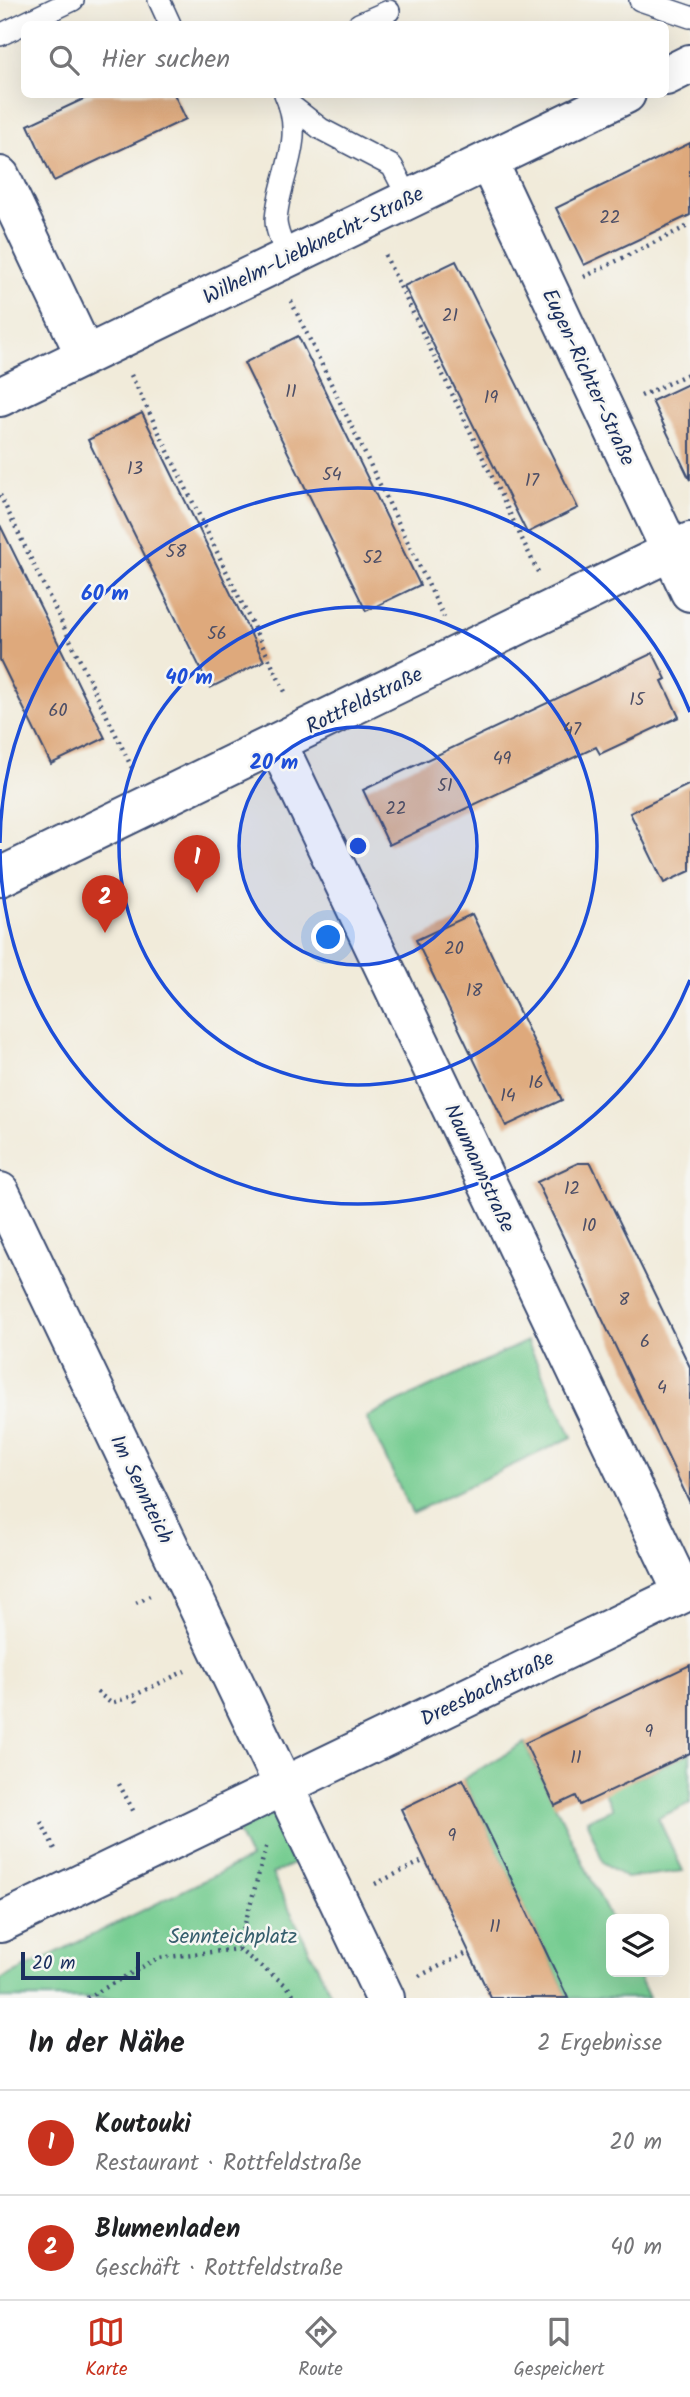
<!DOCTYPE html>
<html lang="de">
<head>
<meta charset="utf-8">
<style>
  body { margin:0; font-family:Kalam,sans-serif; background:#f2f2f2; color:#202124 }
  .controls { position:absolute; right:21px; bottom:21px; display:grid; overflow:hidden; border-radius:10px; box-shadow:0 7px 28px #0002 }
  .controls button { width:63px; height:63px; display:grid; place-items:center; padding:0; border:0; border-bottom:2px solid #e0e0e0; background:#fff; color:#202124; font:35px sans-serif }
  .scale { position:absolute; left:21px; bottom:18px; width:119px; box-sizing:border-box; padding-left:7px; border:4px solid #1b2f5e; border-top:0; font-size:19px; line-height:24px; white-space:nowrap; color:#1b2f5e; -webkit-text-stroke:5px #f6f6f2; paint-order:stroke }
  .you { position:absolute; left:329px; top:938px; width:24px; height:24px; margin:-18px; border:5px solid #fff; border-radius:50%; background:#1a73e8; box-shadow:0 0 0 10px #1a73e833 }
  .badge { display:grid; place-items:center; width:46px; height:46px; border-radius:50%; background:#c8321e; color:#fff; font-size:23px; font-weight:700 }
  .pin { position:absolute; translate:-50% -58px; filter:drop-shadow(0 2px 4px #0008) }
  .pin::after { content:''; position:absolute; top:37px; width:24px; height:21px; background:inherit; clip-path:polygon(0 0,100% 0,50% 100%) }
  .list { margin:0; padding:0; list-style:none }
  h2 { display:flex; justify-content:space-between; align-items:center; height:91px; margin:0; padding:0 28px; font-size:30px }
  h2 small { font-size:23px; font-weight:400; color:#757577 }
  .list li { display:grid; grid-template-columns:46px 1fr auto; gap:21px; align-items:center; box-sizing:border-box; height:105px; padding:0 28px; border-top:2px solid #e0e0e0 }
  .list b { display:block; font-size:26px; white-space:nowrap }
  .list p { margin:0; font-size:23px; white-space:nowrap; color:#757577 }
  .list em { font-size:23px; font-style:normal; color:#757577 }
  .icon { flex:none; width:38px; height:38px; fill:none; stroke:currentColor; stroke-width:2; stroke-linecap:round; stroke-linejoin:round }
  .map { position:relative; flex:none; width:690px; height:1998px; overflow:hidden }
  .search { position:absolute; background:#fff; box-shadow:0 7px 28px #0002; left:21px; right:21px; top:21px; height:77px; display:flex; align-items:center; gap:18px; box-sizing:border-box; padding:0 24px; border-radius:10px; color:#757577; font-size:26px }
  .sheet { height:301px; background:#fff }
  nav { display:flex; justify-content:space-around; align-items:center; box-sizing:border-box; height:98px; border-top:2px solid #e0e0e0; background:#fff; font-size:19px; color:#757577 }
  nav a { display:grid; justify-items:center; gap:4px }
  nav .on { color:#c8321e }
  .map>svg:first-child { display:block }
  .green { fill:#75cc90; stroke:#487e77; stroke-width:2 }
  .building { fill:#dea97c }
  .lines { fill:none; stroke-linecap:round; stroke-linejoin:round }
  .lane-casing { stroke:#3b4b71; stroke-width:24 }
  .street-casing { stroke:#3b4b71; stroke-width:42 }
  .path { stroke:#3b4b71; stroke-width:4.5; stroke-dasharray:2 5; stroke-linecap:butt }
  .lane { stroke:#fff; stroke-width:21 }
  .street { stroke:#fff; stroke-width:38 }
  .ring { fill:none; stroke:#1d4ed8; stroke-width:3.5 }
  .labels { text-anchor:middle; stroke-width:5; stroke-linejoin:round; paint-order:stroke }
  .number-label { font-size:18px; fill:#4c4e66 }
  .street-label { font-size:21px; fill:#1b2f5e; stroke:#f6f6f2 }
  .park-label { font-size:21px; fill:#365e6d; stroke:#f6f6f2 }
  .centre { fill:#1d4ed8; stroke:#f6f6f2; stroke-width:3.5 }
  .ring-label { font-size:21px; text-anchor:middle; font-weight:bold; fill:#1d4ed8; stroke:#f6f6f2; stroke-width:5; stroke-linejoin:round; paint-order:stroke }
</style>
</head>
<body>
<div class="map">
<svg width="690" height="1998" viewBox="0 0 690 1998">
  <rect width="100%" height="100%" fill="#f6f6f2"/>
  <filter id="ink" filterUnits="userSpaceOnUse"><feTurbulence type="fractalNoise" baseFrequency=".0143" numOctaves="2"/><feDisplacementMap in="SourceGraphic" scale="14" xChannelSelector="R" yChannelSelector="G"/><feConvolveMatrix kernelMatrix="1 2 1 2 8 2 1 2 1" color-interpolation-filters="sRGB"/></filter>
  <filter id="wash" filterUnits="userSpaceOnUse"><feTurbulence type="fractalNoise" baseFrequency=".00686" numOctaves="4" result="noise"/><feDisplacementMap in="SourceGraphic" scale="28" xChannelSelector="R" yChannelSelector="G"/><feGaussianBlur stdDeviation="1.57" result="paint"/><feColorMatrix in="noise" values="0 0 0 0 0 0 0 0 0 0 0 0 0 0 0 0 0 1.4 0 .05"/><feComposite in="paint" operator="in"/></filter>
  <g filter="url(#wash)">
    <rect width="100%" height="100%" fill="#f1ebda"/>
    <g class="green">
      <path d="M 527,1341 L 572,1437 L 412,1513 L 366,1417 Z"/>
      <path d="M 525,1743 L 611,1920 L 611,1972 L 637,1972 L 649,1998 L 568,1998 L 463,1779 Z"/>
      <path d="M 690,1753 L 690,1803 L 658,1818 L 683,1871 L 626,1878 L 603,1862 L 587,1820 L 613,1809 L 600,1783 L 632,1780 Z"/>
      <path d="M 275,1812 L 299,1861 L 272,1874 L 333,1998 L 0,1998 L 0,1980 L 250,1858 L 237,1831 Z"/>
    </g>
    <g id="blocks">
      <g class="building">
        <path d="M 94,94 L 174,94 L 186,119 L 54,181 L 28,125 Z"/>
        <path d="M 690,143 L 690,215 L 584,265 L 556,208 Z"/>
        <path d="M 456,261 L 578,508 L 527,533 L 404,286 Z"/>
        <path d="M 298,336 L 420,585 L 366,611 L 244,363 Z"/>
        <path d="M 690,383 L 690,480 L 652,401 Z"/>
        <path d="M 142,413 L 264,661 L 210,688 L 88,440 Z"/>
        <path d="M 0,525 L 105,738 L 51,764 L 0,660 Z"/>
        <path d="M 653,653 L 666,679 L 662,681 L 679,717 L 600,754 L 596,747 L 389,845 L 363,790 Z"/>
        <path d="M 690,784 L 690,871 L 664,883 L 630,813 Z"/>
        <path d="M 472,914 L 562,1100 L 506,1126 L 416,940 Z"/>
        <path d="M 578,1163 L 591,1163 L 690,1367 L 690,1503 L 537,1182 Z"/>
        <path d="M 690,1665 L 690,1753 L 580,1805 L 576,1796 L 555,1806 L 525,1743 Z"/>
        <path d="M 463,1779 L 507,1870 L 568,1998 L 491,1998 L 401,1809 Z"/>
      </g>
    </g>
  </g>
  <g filter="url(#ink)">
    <use href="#blocks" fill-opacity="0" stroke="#3b4b71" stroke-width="2"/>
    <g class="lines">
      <defs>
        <g id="lane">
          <path d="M 159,0 L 170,24"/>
          <path d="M 640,0 L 690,17"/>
          <path d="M 359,24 L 389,11"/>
          <path d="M 0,35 L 73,0"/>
          <path d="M 285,94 C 307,141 278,177 276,221 C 276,232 284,247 287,257"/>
          <path d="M 289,104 L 321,129 L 392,166 L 409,199"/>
        </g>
        <g id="street">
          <path d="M 666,76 L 690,64"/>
          <path d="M 488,161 L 690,592"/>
          <path d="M 0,176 L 85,355"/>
          <path d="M 0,397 L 626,94"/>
          <path d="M 277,743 L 683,1593"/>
          <path d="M 0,877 L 690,542"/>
          <path d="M 0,1192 L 385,1998"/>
          <path d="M 0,1923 L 690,1590"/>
        </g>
      </defs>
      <use href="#lane" class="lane-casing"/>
      <use href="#street" class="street-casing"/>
      <g class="path">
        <path d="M 385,255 L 538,572"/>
        <path d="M 584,277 L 690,225"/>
        <path d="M 291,301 L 444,617"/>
        <path d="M 131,375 L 286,694"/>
        <path d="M 641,396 L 690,373"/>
        <path d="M 0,495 L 132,768"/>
        <path d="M 136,1603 L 150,1596"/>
        <path d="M 97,1692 L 111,1703 L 133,1696"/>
        <path d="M 136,1702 L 133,1696 L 185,1671"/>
        <path d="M 119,1784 L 135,1814"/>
        <path d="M 41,1822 L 57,1853"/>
        <path d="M 375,1884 L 425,1860"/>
        <path d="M 238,1949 L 287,1986 L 296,1998"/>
        <path d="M 419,1976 L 469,1952"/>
        <path d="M 87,1998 L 158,1958 L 238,1949 L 267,1844"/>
      </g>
      <use href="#lane" class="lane"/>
      <use href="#street" class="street"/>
    </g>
  </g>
  <circle cx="358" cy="846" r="119" fill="#1d4ed8" fill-opacity=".12"/>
  <g class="ring">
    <circle cx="358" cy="846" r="119"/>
    <circle cx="358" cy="846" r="239"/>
    <path d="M690 980A358 358 0 0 1 0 849M0 843A358 358 0 0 1 690 712"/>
  </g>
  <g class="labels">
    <g class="number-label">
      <text x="610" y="223">22</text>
      <text x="450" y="321">21</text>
      <text x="291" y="397">11</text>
      <text x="491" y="403">19</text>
      <text x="135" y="474">13</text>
      <text x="332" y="480">54</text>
      <text x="532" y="486">17</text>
      <text x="176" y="557">58</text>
      <text x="373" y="563">52</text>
      <text x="217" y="639">56</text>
      <text x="637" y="705">15</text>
      <text x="58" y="716">60</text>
      <text x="572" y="735">47</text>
      <text x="502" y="764">49</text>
      <text x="445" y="791">51</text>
      <text x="396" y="814">22</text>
      <text x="454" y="954">20</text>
      <text x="474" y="996">18</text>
      <text x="536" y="1088">16</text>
      <text x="508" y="1101">14</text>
      <text x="572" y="1194">12</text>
      <text x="589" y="1231">10</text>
      <text x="624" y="1305">8</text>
      <text x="645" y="1347">6</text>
      <text x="662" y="1393">4</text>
      <text x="649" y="1737">9</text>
      <text x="576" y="1763">11</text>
      <text x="452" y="1841">9</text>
      <text x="495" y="1932">11</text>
    </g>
    <g class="street-label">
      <text transform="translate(313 245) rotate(-26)" y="7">Wilhelm-Liebknecht-Straße</text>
      <text transform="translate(589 377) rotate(65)" y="7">Eugen-Richter-Straße</text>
      <text transform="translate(364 700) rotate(-26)" y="7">Rottfeldstraße</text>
      <text transform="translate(480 1168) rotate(65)" y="7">Naumannstraße</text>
      <text transform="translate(142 1489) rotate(64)" y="7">Im Sennteich</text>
      <text transform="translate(487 1688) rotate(-26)" y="7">Dreesbachstraße</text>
    </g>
    <g class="park-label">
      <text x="233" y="1943">Sennteichplatz</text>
    </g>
  </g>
  <circle cx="358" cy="846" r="10" class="centre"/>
  <g class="ring-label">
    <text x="105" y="600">60 m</text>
    <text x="189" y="684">40 m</text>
    <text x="274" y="769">20 m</text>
  </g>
</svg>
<div class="controls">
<button><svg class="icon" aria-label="layers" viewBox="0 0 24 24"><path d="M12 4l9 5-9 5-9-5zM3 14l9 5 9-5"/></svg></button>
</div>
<div class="scale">20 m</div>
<div class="you"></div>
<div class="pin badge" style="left:197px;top:893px">1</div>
<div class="pin badge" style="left:105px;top:933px">2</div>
<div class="search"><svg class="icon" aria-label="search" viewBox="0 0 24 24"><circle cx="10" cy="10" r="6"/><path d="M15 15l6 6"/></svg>Hier suchen</div>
</div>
<section class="sheet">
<h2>In der Nähe<small>2 Ergebnisse</small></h2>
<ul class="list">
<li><span class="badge">1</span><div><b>Koutouki</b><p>Restaurant · Rottfeldstraße</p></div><em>20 m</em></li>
<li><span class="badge">2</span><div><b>Blumenladen</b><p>Geschäft · Rottfeldstraße</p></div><em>40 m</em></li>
</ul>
</section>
<nav>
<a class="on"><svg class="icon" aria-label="map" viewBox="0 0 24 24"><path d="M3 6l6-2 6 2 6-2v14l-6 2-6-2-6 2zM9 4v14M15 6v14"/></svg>Karte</a>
<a><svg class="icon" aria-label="directions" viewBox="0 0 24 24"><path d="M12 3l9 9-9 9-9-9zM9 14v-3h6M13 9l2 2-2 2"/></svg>Route</a>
<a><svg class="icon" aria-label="saved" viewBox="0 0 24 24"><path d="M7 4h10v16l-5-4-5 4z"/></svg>Gespeichert</a>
</nav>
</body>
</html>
